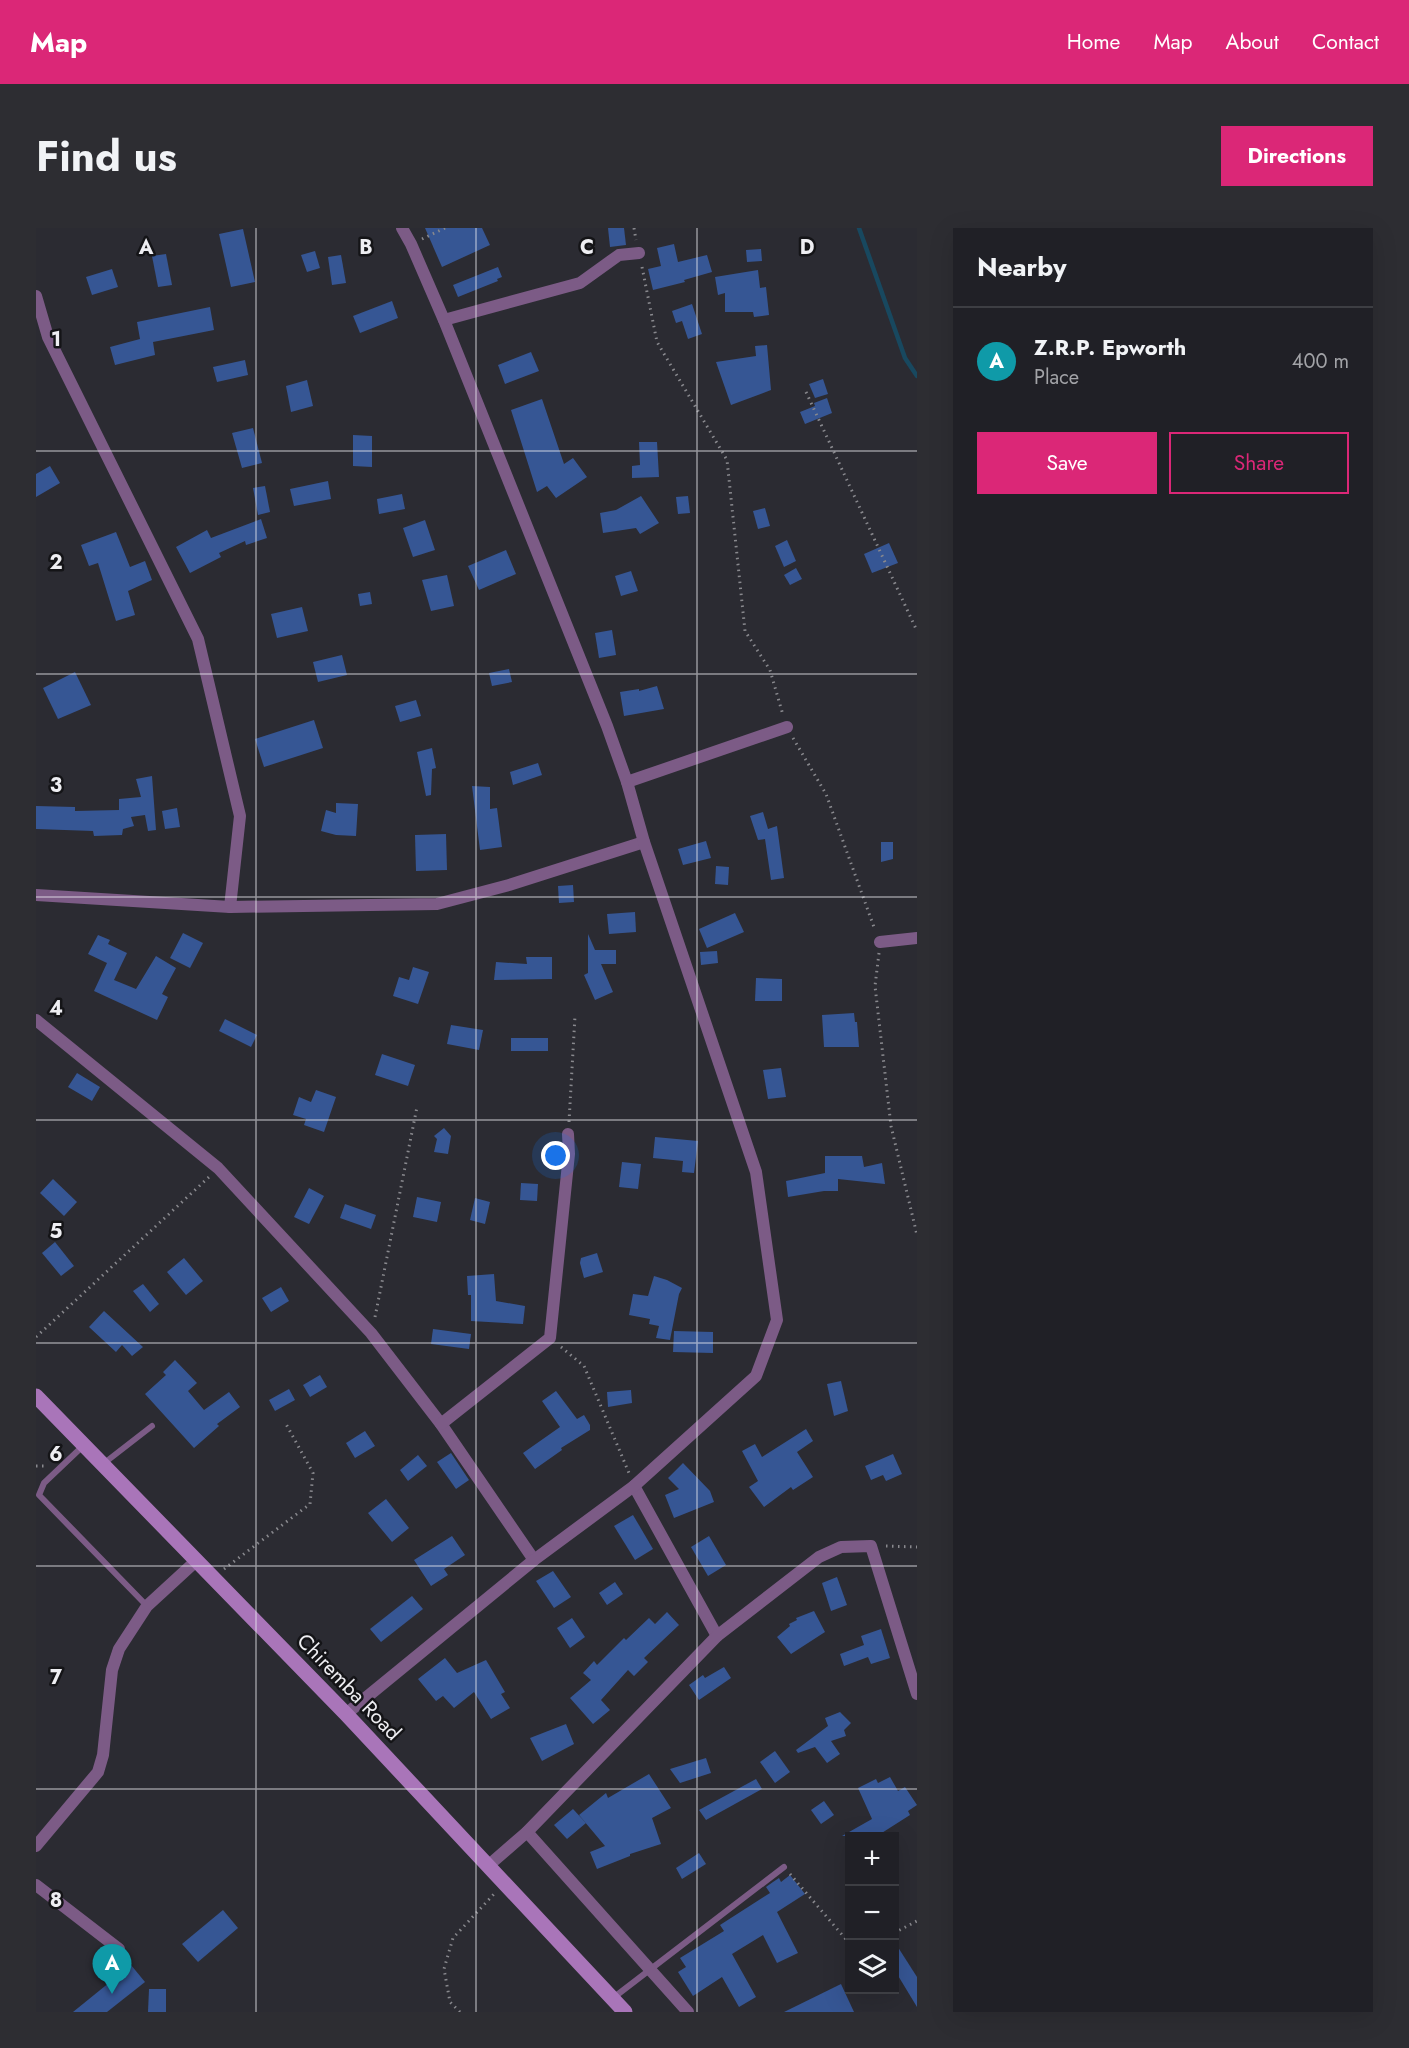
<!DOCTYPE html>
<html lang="en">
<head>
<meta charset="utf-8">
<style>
  body { margin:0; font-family:Jost,sans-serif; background:#2d2d32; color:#f1f3f6 }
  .controls { position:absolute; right:18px; bottom:18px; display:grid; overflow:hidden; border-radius:0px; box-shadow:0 6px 24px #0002 }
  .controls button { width:54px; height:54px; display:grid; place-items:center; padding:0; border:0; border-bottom:2px solid #3d3e43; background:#202026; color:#f1f3f6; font:30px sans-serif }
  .you { position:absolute; left:520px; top:928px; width:21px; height:21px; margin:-15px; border:4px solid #fff; border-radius:50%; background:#1a73e8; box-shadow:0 0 0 9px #1a73e833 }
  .badge { display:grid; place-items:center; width:39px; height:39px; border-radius:50%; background:#db2777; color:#fff; font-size:20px; font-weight:700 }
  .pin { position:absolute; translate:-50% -50px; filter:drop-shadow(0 2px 3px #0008) }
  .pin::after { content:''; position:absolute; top:32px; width:21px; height:18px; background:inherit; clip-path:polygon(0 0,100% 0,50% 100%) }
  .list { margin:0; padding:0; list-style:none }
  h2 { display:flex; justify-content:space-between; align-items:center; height:78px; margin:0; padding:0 24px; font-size:26px }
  h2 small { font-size:20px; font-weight:400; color:#a2a3a7 }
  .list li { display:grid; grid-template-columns:39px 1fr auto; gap:18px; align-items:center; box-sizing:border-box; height:108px; padding:0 24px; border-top:2px solid #3d3e43 }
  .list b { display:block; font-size:22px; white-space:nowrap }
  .list p { margin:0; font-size:20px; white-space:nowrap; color:#a2a3a7 }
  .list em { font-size:20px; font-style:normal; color:#a2a3a7 }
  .actions { display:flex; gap:12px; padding:18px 24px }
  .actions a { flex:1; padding:14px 0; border:2px solid #db2777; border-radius:0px; text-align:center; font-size:21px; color:#db2777 }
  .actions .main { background:#db2777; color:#fff }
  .icon { flex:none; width:33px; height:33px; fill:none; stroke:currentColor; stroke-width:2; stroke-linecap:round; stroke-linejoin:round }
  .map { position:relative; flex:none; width:881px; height:1784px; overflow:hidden; border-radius:0px }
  header { display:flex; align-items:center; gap:36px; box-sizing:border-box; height:84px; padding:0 30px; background:#db2777; color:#fff }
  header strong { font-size:28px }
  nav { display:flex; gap:33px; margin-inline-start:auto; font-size:21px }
  .intro { display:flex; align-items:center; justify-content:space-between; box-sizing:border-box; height:144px; padding:0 36px }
  h1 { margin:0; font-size:42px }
  .button { padding:15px 27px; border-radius:0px; background:#db2777; color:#fff; font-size:21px; font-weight:700 }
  main { display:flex; gap:36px; padding:0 36px }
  aside { flex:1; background:#202026; border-radius:0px; box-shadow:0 6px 24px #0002 }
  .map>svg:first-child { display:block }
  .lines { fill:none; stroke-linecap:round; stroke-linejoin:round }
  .stream { stroke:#18485f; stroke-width:4.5 }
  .building { fill:#365694 }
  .path { stroke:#89898e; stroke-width:3; stroke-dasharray:1.5 4.5; stroke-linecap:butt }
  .service { stroke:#7c5b86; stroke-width:6 }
  .minor { stroke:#7c5b86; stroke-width:12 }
  .secondary { stroke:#a975b9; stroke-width:15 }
  .grid { fill:none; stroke:#eeeef2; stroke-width:1.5; stroke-opacity:0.55 }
  .labels { text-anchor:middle; stroke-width:5; stroke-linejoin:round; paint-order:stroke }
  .street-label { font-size:21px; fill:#eeeef2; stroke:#141417 }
  .grid-label { font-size:20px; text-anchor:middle; font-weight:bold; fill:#eeeef2; stroke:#141417; stroke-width:5; stroke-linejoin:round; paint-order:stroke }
</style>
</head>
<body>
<header>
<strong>Map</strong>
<nav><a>Home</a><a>Map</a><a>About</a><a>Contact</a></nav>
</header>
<div class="intro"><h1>Find us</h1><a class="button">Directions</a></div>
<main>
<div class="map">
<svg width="881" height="1784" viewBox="0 0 881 1784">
  <rect width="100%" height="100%" fill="#2b2b32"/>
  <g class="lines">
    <path class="stream" d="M 823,0 L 869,130 L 881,148"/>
  </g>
  <g class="building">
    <path d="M 389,0 L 446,0 L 454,17 L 406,39 Z"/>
    <path d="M 572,0 L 588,0 L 590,17 L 574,19 Z"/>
    <path d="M 207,1 L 219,54 L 195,59 L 183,6 Z"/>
    <path d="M 638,16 L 642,34 L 671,27 L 676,44 L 648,52 L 649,54 L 617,62 L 612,41 L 625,38 L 621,20 Z"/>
    <path d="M 725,21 L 726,33 L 711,34 L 710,22 Z"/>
    <path d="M 279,23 L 284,40 L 271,44 L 265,27 Z"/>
    <path d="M 130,26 L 136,57 L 122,59 L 116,28 Z"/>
    <path d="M 305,27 L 310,55 L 296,57 L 292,29 Z"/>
    <path d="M 462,39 L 466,49 L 461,51 L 462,53 L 422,69 L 417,57 Z"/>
    <path d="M 76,41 L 82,59 L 56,67 L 50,49 Z"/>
    <path d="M 722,42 L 724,60 L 730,59 L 733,87 L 718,89 L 717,84 L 689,84 L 689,65 L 682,67 L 679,49 Z"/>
    <path d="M 356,73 L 362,90 L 324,105 L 317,88 Z"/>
    <path d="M 656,76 L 666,106 L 652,111 L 646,93 L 640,95 L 636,83 Z"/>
    <path d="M 174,79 L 178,102 L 117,114 L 119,127 L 79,137 L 74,119 L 104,111 L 101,94 Z"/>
    <path d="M 731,117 L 735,162 L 695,177 L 680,134 L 720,128 L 719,118 Z"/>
    <path d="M 495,124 L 503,143 L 469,156 L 462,137 Z"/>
    <path d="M 209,132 L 212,147 L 181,154 L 177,139 Z"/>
    <path d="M 787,151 L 792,166 L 779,170 L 773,156 Z"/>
    <path d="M 271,152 L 277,178 L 255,184 L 250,158 Z"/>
    <path d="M 791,170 L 796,185 L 769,196 L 764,184 L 779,178 L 778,175 Z"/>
    <path d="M 506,171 L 528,236 L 537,230 L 551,249 L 520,270 L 511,258 L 501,264 L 475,182 Z"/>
    <path d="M 217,200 L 226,235 L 206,240 L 196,205 Z"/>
    <path d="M 317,207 L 336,208 L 336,239 L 317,238 Z"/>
    <path d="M 603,214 L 621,214 L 623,249 L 596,250 L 596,238 L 604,237 Z"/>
    <path d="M 14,238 L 24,255 L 0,269 L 0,246 Z"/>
    <path d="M 292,253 L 295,271 L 258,278 L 254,261 Z"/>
    <path d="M 229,258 L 234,284 L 222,287 L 217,260 Z"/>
    <path d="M 366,266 L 369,281 L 343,286 L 341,271 Z"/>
    <path d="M 605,268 L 623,295 L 604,306 L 600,300 L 567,305 L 564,285 L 580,282 Z"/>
    <path d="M 652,268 L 654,285 L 642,286 L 640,269 Z"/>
    <path d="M 729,280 L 734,298 L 722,301 L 717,283 Z"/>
    <path d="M 225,291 L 231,310 L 210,317 L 209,313 L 183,325 L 185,329 L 154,345 L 140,319 L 171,302 L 175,310 Z"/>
    <path d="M 389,292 L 399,322 L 377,329 L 367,300 Z"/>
    <path d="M 80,304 L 94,339 L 109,333 L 116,352 L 92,363 L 99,387 L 80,393 L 62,335 L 53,338 L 45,317 Z"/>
    <path d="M 751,312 L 760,333 L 748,339 L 739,318 Z"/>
    <path d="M 853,315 L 862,335 L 836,345 L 828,326 Z"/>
    <path d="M 470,322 L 480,346 L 443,362 L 432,338 Z"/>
    <path d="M 760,340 L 766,351 L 754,357 L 748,347 Z"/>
    <path d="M 595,343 L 602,363 L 585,368 L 579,348 Z"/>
    <path d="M 411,347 L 418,378 L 395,383 L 386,352 Z"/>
    <path d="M 334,364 L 336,376 L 324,378 L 322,366 Z"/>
    <path d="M 266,379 L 272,403 L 241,410 L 235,386 Z"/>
    <path d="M 576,402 L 580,427 L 563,430 L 559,405 Z"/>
    <path d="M 306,427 L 311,447 L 282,454 L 277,434 Z"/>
    <path d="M 473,441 L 476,454 L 456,458 L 453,445 Z"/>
    <path d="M 39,444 L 55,477 L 22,491 L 7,460 Z"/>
    <path d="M 621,458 L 628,481 L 588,488 L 584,464 L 603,461 L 603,463 Z"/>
    <path d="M 380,472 L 385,488 L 364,494 L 359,478 Z"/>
    <path d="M 278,492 L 287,520 L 228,539 L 219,511 Z"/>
    <path d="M 396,520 L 400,540 L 396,541 L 395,567 L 390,568 L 381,524 Z"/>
    <path d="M 502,535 L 506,547 L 477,557 L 474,544 Z"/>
    <path d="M 116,548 L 120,602 L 112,603 L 109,587 L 95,589 L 98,598 L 87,601 L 86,607 L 58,608 L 57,603 L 0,601 L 0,578 L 39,579 L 39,583 L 83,582 L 83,571 L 105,569 L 100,551 Z"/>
    <path d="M 436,558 L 454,559 L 454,581 L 461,580 L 466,619 L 444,622 Z"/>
    <path d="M 300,575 L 322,576 L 320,608 L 300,607 L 285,603 L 290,582 L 300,585 Z"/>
    <path d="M 141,580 L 144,599 L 129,601 L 126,583 Z"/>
    <path d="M 727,584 L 732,601 L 741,598 L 748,650 L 735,652 L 729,611 L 722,612 L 714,588 Z"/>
    <path d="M 410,606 L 411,642 L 380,643 L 379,607 Z"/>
    <path d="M 670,613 L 675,630 L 647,637 L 642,621 Z"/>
    <path d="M 845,614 L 857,614 L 857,631 L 845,634 Z"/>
    <path d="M 680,638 L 693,639 L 692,657 L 679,656 Z"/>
    <path d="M 537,657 L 538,674 L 523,675 L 522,658 Z"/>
    <path d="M 599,684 L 600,704 L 573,706 L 571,686 Z"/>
    <path d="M 699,685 L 708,704 L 671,720 L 663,701 Z"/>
    <path d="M 147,705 L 167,715 L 154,740 L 134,730 Z"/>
    <path d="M 552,706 L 559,722 L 580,722 L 580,736 L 565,736 L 577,764 L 559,772 L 548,747 L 552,745 Z"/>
    <path d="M 62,707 L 74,712 L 72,716 L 91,725 L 78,752 L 100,761 L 120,728 L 140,740 L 126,766 L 132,769 L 121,792 L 58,763 L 71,735 L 52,726 Z"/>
    <path d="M 681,723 L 682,735 L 665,737 L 664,724 Z"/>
    <path d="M 490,729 L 516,729 L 516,751 L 458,752 L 460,734 L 491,736 Z"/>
    <path d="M 377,739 L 393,744 L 382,776 L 357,768 L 363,749 L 373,752 Z"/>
    <path d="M 720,750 L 746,751 L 746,773 L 719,773 Z"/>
    <path d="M 818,785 L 819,794 L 821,794 L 823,819 L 788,819 L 786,787 Z"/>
    <path d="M 189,791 L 221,807 L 215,819 L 183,803 Z"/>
    <path d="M 415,797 L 447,802 L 443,822 L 411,816 Z"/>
    <rect x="475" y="810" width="37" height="13"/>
    <path d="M 346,826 L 379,837 L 372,858 L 339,847 Z"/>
    <path d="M 745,840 L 750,869 L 732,871 L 727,842 Z"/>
    <path d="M 41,845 L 64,859 L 56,873 L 32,859 Z"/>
    <path d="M 280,862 L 300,869 L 288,904 L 268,897 L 270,891 L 257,887 L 263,869 L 275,874 Z"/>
    <path d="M 408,900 L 415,908 L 412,926 L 398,924 L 401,911 L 398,908 Z"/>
    <path d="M 619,909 L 662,913 L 658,945 L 646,944 L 647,933 L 617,930 Z"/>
    <path d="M 789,928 L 826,928 L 828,939 L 846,935 L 849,956 L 802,951 L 802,963 L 788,963 L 752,969 L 750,953 L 789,945 Z"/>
    <path d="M 586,934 L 605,936 L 602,961 L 583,959 Z"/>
    <path d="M 17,951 L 41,974 L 28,988 L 4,965 Z"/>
    <path d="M 485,955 L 502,956 L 501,973 L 484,972 Z"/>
    <path d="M 273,960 L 288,968 L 273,996 L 258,989 Z"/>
    <path d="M 381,969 L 405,974 L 401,994 L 377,989 Z"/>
    <path d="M 439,970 L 454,974 L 449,996 L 434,992 Z"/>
    <path d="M 309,976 L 340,987 L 335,1001 L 304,990 Z"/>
    <path d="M 19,1014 L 38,1038 L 25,1048 L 6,1025 Z"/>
    <path d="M 561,1025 L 567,1044 L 548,1050 L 544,1035 L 545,1030 Z"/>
    <path d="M 148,1030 L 167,1053 L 150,1067 L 131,1044 Z"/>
    <path d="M 458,1046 L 460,1073 L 489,1078 L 487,1096 L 435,1093 L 435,1067 L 432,1067 L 431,1048 Z"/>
    <path d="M 618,1048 L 631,1052 L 646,1060 L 643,1066 L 634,1112 L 620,1110 L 623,1098 L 613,1096 L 614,1091 L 593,1087 L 597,1066 L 612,1068 Z"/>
    <path d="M 107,1056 L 123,1076 L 114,1084 L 97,1063 Z"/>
    <path d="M 245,1059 L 253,1073 L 235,1084 L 226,1070 Z"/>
    <path d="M 68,1083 L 107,1119 L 96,1128 L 86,1117 L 80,1124 L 53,1099 Z"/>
    <path d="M 397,1101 L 435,1106 L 433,1121 L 395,1116 Z"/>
    <path d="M 638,1103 L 677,1104 L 677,1125 L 637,1124 Z"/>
    <path d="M 139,1132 L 161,1155 L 152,1163 L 168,1182 L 193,1164 L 204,1179 L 181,1196 L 183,1198 L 158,1220 L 109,1166 L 130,1147 L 127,1144 Z"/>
    <path d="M 284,1147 L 291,1159 L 274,1169 L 267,1157 Z"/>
    <path d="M 805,1153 L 812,1183 L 798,1188 L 791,1156 Z"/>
    <path d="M 253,1161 L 259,1172 L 239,1183 L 233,1172 Z"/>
    <path d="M 595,1162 L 596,1175 L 572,1179 L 571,1164 Z"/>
    <path d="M 520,1163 L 541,1191 L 548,1187 L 554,1197 L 554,1202 L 525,1220 L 526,1222 L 499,1241 L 487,1225 L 524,1199 L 506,1173 Z"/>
    <path d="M 770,1201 L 777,1213 L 761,1224 L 777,1249 L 757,1262 L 755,1259 L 728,1279 L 713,1259 L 722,1253 L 706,1223 L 719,1216 L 726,1229 Z"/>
    <path d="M 329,1203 L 339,1218 L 319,1230 L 310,1215 Z"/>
    <path d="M 415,1225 L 433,1252 L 420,1261 L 401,1234 Z"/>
    <path d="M 857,1226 L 866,1246 L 850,1253 L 847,1247 L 835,1252 L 829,1238 Z"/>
    <path d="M 382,1227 L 391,1238 L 372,1253 L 364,1242 Z"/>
    <path d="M 647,1235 L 674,1263 L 678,1274 L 638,1290 L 629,1267 L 643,1261 L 632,1250 Z"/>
    <path d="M 350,1271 L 373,1300 L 356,1314 L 332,1285 Z"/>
    <path d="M 597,1287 L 617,1321 L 599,1332 L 578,1298 Z"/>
    <path d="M 416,1308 L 429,1327 L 408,1341 L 412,1347 L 395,1358 L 378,1332 Z"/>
    <path d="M 673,1308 L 690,1337 L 672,1348 L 655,1319 Z"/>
    <path d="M 517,1343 L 535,1369 L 518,1380 L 500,1353 Z"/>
    <path d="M 801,1349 L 811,1377 L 795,1383 L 786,1355 Z"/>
    <path d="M 579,1354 L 587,1366 L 571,1377 L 563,1365 Z"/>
    <path d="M 376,1368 L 387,1381 L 345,1414 L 334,1401 Z"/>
    <path d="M 778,1383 L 789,1404 L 755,1426 L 741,1409 L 754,1398 L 753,1396 L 761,1392 L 760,1390 Z"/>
    <path d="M 631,1384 L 643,1397 L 608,1430 L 612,1434 L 598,1448 L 592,1442 L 565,1472 L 574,1482 L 557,1496 L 534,1470 L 555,1452 L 547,1445 L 558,1433 L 561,1437 L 588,1410 L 590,1412 L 613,1390 L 619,1396 Z"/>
    <path d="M 536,1390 L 549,1409 L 534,1420 L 521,1400 Z"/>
    <path d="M 845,1401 L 854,1430 L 835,1436 L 832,1429 L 808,1438 L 804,1426 L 828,1417 L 825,1408 Z"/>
    <path d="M 409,1430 L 421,1445 L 450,1432 L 469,1464 L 465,1466 L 474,1480 L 455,1491 L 438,1464 L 418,1480 L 407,1468 L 400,1473 L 382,1451 Z"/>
    <path d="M 688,1439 L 695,1450 L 663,1472 L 653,1457 L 667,1447 L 669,1450 Z"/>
    <path d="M 804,1484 L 815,1495 L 808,1502 L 810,1508 L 795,1513 L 804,1526 L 791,1535 L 779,1519 L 762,1525 L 760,1522 L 792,1498 L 789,1490 Z"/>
    <path d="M 530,1496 L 538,1516 L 506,1533 L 494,1510 Z"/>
    <path d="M 739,1523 L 754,1544 L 739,1555 L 724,1534 Z"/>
    <path d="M 670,1530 L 675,1545 L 644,1555 L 634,1541 Z"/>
    <path d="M 613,1546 L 635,1580 L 616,1590 L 625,1616 L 594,1626 L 594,1628 L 561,1641 L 554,1624 L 569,1618 L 543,1587 L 570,1565 L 572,1570 Z"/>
    <path d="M 854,1549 L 862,1563 L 869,1559 L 881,1577 L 872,1583 L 874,1587 L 841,1608 L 806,1608 L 836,1591 L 822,1560 L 840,1551 L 842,1555 Z"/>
    <path d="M 720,1551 L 726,1561 L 670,1592 L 663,1582 Z"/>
    <path d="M 788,1573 L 798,1587 L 785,1596 L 775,1582 Z"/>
    <path d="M 537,1581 L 550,1595 L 531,1611 L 518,1597 Z"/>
    <path d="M 663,1625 L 670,1636 L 646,1651 L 640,1640 Z"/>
    <path d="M 754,1647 L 769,1666 L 741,1684 L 762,1725 L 741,1735 L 727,1707 L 696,1726 L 720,1769 L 703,1779 L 686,1749 L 657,1768 L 642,1744 L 650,1739 L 644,1730 L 688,1703 L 684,1697 L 734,1665 L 730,1659 L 737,1654 L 743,1650 L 745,1654 Z"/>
    <path d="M 187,1682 L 202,1700 L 162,1734 L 146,1716 Z"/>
    <path d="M 858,1713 L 881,1749 L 881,1779 L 858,1741 Z"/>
    <path d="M 95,1737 L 109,1754 L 71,1784 L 37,1784 Z"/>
    <path d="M 805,1756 L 818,1784 L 748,1784 Z"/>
    <path d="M 113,1761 L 130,1761 L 130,1784 L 112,1784 Z"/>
  </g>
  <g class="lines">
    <g class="path">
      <path d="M 598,0 L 600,12"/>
      <path d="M 386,11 L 409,0"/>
      <path d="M 606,39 L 621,114 L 691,232 L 709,403 L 734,442 L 747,487"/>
      <path d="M 770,164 L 881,403"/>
      <path d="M 757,510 L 790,566 L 839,702"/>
      <path d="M 843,725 L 839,758 L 855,898 L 881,1007"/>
      <path d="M 533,894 L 539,788"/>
      <path d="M 339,1089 L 381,879"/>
      <path d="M 0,1109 L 173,949"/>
      <path d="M 525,1119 L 548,1138 L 593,1245"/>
      <path d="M 0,1238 L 10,1238"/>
      <path d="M 850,1318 L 881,1319"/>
      <path d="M 188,1341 L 274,1276 L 277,1245 L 250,1196"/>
      <path d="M 754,1646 L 814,1716"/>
      <path d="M 858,1705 L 881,1693"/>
      <path d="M 424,1784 L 414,1774 L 408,1741 L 417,1710 L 458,1666"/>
    </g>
    <g class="service">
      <path d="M 48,1217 L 8,1255 L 3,1267 L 111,1378"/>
      <path d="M 67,1236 L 116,1198"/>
      <path d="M 577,1770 L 748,1639"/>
    </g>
    <g class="minor">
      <path d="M 0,68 L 12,109 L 162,411 L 204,588 L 194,679"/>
      <path d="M 408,92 L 544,55 L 583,27 L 603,25"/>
      <path d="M 591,554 L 751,499"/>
      <path d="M 0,667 L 194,679 L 401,676 L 473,657 L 608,614"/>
      <path d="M 844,714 L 881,710"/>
      <path d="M 0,792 L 182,940 L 335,1105 L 405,1196 L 498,1332"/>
      <path d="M 405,1196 L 514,1110 L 533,926 L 532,906"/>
      <path d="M 598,1258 L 681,1408"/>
      <path d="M 310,1486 L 498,1332 L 598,1258 L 720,1148 L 741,1092 L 720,944 L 608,614 L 591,554 L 571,498 L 408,92 L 375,16 L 366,0"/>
      <path d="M 491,1604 L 652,1784"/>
      <path d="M 0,1618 L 62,1544 L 67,1527 L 76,1442 L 83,1421 L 111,1378 L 160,1333"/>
      <path d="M 453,1637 L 491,1604 L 681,1408 L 783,1329 L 805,1319 L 835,1318 L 881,1466"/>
      <path d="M 0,1657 L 83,1721"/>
    </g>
    <path class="secondary" d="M 0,1168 L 310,1486 L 589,1784"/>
  </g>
  <path class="grid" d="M 220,0 L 220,1784M 440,0 L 440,1784M 661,0 L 661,1784M 0,223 L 881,223M 0,446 L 881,446M 0,669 L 881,669M 0,892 L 881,892M 0,1115 L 881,1115M 0,1338 L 881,1338M 0,1561 L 881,1561"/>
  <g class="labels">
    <g class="street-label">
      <text transform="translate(313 1459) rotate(46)" y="7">Chiremba Road</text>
    </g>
  </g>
  <g class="grid-label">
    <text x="110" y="26">A</text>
    <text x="330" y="26">B</text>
    <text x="551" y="26">C</text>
    <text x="771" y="26">D</text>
    <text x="20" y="118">1</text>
    <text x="20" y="341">2</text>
    <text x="20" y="564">3</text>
    <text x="20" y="787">4</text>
    <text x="20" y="1010">5</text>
    <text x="20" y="1233">6</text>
    <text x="20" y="1456">7</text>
    <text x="20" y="1679">8</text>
  </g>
</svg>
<div class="controls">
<button>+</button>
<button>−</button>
<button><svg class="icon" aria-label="layers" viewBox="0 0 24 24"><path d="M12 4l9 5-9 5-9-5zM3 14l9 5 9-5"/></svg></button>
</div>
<div class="you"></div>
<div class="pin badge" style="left:76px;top:1766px;background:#0f9aa8">A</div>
</div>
<aside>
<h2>Nearby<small></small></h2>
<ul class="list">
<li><span class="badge" style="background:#0f9aa8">A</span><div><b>Z.R.P. Epworth</b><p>Place</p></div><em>400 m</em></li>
</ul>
<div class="actions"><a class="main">Save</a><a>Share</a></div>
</aside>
</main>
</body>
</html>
